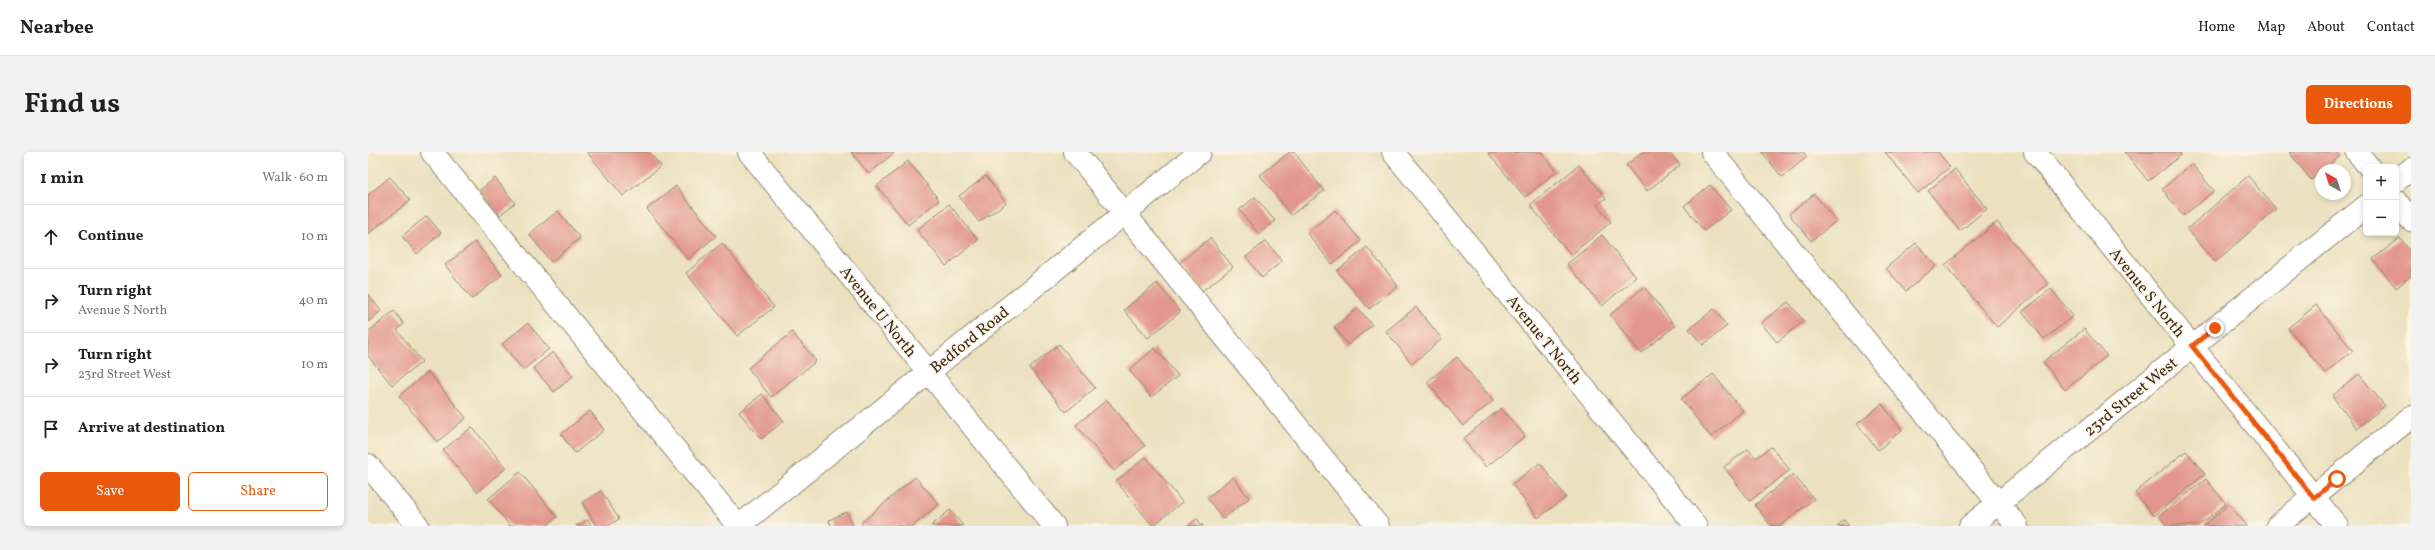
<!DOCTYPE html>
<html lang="en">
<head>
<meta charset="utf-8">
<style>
  body { margin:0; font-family:Vollkorn,serif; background:#f2f2f2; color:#202124 }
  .controls { position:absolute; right:12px; top:12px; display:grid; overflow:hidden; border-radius:6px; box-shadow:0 2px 6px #0003 }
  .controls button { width:36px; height:36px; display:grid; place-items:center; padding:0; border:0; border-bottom:1px solid #e0e0e0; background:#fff; color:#202124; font:20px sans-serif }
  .compass { position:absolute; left:1947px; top:12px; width:36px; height:36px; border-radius:50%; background:#fff; box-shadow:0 2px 6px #0003; rotate:321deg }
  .stop { position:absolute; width:12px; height:12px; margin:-9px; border:3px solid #ea580c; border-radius:50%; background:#fff }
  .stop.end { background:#ea580c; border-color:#fff; box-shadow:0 1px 4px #0008 }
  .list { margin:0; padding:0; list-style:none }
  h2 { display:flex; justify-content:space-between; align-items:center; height:52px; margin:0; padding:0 16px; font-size:17px }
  h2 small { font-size:13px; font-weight:400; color:#757577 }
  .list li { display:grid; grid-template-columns:26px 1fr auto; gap:12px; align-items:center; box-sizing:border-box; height:64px; padding:0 16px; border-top:1px solid #e0e0e0 }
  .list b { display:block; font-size:15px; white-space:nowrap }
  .list p { margin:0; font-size:13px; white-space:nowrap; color:#757577 }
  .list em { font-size:13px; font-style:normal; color:#757577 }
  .actions { display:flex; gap:8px; padding:12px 16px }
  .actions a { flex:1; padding:9px 0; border:1px solid #ea580c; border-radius:6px; text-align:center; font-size:14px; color:#ea580c }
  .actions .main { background:#ea580c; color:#fff }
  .icon { flex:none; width:22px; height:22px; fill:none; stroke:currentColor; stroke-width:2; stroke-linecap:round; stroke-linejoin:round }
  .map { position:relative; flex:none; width:2043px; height:374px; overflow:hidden; border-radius:6px }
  header { display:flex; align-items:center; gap:24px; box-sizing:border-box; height:56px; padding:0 20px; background:#fff; border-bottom:1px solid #e0e0e0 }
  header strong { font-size:19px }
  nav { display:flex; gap:22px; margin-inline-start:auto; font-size:14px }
  .intro { display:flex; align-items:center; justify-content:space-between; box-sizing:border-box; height:96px; padding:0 24px }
  h1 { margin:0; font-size:28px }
  .button { padding:10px 18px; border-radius:6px; background:#ea580c; color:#fff; font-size:14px; font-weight:700 }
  main { display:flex; gap:24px; padding:0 24px }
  aside { flex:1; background:#fff; border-radius:6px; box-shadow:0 2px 6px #0003 }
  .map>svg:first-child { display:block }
  .building { fill:#e2978c }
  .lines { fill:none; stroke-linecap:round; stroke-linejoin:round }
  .minor-casing { stroke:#93866e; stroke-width:24 }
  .minor { stroke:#fff; stroke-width:22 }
  .route { stroke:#ea580c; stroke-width:5 }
  .labels { text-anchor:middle; stroke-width:3; stroke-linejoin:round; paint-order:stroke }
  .street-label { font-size:16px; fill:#3b2a1e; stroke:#fcf5e5 }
</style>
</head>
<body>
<header>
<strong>Nearbee</strong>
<nav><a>Home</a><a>Map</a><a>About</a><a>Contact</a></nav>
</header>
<div class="intro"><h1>Find us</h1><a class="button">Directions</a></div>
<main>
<aside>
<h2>1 min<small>Walk · 60 m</small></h2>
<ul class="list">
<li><svg class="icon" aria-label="ahead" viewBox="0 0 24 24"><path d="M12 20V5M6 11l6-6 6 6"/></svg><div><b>Continue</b></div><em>10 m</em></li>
<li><svg class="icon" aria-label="right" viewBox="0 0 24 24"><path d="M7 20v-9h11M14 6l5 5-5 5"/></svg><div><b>Turn right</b><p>Avenue S North</p></div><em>40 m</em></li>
<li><svg class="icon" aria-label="right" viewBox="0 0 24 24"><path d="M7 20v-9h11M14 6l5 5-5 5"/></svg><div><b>Turn right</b><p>23rd Street West</p></div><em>10 m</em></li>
<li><svg class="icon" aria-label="arrive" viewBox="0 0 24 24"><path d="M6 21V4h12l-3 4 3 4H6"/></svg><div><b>Arrive at destination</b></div></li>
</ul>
<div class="actions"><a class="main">Save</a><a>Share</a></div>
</aside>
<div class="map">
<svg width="2043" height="374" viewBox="0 0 2043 374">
  <rect width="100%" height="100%" fill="#fcf5e5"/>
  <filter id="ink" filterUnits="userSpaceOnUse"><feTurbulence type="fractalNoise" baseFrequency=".025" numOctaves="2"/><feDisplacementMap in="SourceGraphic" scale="8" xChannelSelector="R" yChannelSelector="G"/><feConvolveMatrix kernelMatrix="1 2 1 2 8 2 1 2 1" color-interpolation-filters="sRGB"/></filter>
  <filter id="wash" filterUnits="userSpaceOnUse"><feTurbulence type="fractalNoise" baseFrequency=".012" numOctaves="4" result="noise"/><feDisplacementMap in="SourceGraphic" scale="16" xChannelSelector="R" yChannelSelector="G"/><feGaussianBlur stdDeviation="0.9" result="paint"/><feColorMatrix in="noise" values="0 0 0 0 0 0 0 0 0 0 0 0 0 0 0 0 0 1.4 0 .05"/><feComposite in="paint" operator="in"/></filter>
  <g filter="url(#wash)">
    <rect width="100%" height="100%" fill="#ebe1bf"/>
    <g id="blocks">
      <g class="building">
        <path d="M 219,0 L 281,0 L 293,14 L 255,44 Z"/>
        <path d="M 483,0 L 527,0 L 501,22 Z"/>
        <path d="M 922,0 L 926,0 L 956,39 L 923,63 L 892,23 Z"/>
        <path d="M 1173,0 L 1189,19 L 1157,45 L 1120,1 Z"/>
        <path d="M 1274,0 L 1301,0 L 1312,13 L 1279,39 L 1258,13 Z"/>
        <path d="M 1394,0 L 1435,0 L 1439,5 L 1414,25 Z"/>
        <path d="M 1517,0 L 1570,0 L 1582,15 L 1550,41 Z"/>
        <path d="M 1757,0 L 1811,0 L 1813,3 L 1780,29 Z"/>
        <path d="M 1921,0 L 1969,0 L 1972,4 L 1943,28 Z"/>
        <path d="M 540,9 L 571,48 L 540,73 L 509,34 Z"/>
        <path d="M 1824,12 L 1846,39 L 1815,64 L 1794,37 Z"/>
        <path d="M 1211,13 L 1238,46 L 1229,53 L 1243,70 L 1203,103 L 1162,53 Z"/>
        <path d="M 1587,17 L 1619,57 L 1592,79 L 1560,39 Z"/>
        <path d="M 618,24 L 638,51 L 611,70 L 591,44 Z"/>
        <path d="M 1880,24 L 1908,57 L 1847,110 L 1819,77 Z"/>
        <path d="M 22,25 L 42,48 L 0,82 L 0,43 Z"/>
        <path d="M 127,26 L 147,51 L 132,63 L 112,38 Z"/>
        <path d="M 1342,33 L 1363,58 L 1336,79 L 1316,54 Z"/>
        <path d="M 308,34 L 348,84 L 320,107 L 279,57 Z"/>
        <path d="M 1446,42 L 1468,69 L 1443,89 L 1421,62 Z"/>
        <path d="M 887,45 L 907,69 L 891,82 L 871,58 Z"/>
        <path d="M 581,52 L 610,88 L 578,114 L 549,78 Z"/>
        <path d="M 967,58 L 993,89 L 964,112 L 939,81 Z"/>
        <path d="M 190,59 L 212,86 L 183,110 L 161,82 Z"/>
        <path d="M 59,64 L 73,81 L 49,102 L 34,84 Z"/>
        <path d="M 1629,70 L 1680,132 L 1629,175 L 1577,113 Z"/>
        <path d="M 1234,83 L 1268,125 L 1234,154 L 1199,112 Z"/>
        <path d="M 842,86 L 865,115 L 834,139 L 811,111 Z"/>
        <path d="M 2032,86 L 2043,100 L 2043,124 L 2028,136 L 2005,107 Z"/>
        <path d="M 898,89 L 914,109 L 894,126 L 878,105 Z"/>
        <path d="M 107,90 L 134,123 L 104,147 L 77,113 Z"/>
        <path d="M 354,91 L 406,155 L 369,184 L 318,121 Z"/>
        <path d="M 1548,91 L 1568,114 L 1538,139 L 1518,116 Z"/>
        <path d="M 999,95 L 1030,134 L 1001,157 L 969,119 Z"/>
        <path d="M 789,131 L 812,160 L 780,186 L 756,158 Z"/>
        <path d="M 1276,135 L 1307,174 L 1273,201 L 1242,163 Z"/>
        <path d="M 1683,137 L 1705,164 L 1676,187 L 1654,160 Z"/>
        <path d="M 0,142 L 13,159 L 0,170 Z"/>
        <path d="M 1420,150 L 1436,169 L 1409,190 L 1393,171 Z"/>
        <path d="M 1948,153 L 1985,199 L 1957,221 L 1920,176 Z"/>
        <path d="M 1048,155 L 1074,187 L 1044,212 L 1018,179 Z"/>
        <path d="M 990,156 L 1004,173 L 980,193 L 966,175 Z"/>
        <path d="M 1346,157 L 1359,174 L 1335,193 L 1321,177 Z"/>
        <path d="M 26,159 L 36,172 L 29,178 L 54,210 L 24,233 L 0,204 L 0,180 Z"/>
        <path d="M 160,171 L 181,197 L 155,218 L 134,192 Z"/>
        <path d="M 1716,177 L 1739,204 L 1697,238 L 1675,210 Z"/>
        <path d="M 424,180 L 448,209 L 403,245 L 380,216 Z"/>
        <path d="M 691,192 L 727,236 L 698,260 L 662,216 Z"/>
        <path d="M 787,196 L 810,224 L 783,245 L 761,218 Z"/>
        <path d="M 185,200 L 205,224 L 186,240 L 165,216 Z"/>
        <path d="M 1089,205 L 1125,249 L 1095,274 L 1059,230 Z"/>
        <path d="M 60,220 L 98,266 L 69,290 L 31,244 Z"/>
        <path d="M 1345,222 L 1375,259 L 1343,285 L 1313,247 Z"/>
        <path d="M 1991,222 L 2017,254 L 1989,276 L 1964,244 Z"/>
        <path d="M 394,242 L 416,269 L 393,287 L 371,260 Z"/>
        <path d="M 739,248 L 777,294 L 746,319 L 708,273 Z"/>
        <path d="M 1514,252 L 1534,278 L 1510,298 L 1489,272 Z"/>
        <path d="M 1133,256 L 1157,284 L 1118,315 L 1095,287 Z"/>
        <path d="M 222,259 L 236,278 L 207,301 L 193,282 Z"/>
        <path d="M 104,275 L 138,316 L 109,340 L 75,298 Z"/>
        <path d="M 1403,295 L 1422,318 L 1382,349 L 1356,315 L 1380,297 L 1388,306 Z"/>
        <path d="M 1818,299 L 1837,322 L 1786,364 L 1767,341 Z"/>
        <path d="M 778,305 L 814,350 L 785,374 L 748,329 Z"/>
        <path d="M 1172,311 L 1198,345 L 1170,366 L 1144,332 Z"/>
        <path d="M 152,320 L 189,365 L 178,374 L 142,374 L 120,347 Z"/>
        <path d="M 1425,322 L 1446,347 L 1412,374 L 1403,374 L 1387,353 Z"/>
        <path d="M 547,325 L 571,352 L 545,374 L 495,374 L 493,371 Z"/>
        <path d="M 865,325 L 881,346 L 855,367 L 839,346 Z"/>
        <path d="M 1838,327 L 1858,352 L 1830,374 L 1799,374 L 1791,364 Z"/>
        <path d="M 233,339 L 251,367 L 240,374 L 229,374 L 214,351 Z"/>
        <path d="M 1861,352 L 1879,374 L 1835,374 Z"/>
        <path d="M 582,358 L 595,374 L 563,374 Z"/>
        <path d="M 479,360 L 485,374 L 463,374 L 461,368 Z"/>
        <path d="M 829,367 L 835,374 L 820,374 Z"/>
        <path d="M 220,368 L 223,374 L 208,374 Z"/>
        <path d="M 1476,368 L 1481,374 L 1469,374 Z"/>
      </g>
    </g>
  </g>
  <g filter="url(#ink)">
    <use href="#blocks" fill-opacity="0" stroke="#93866e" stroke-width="1"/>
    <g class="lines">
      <defs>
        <g id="minor">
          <path d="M 64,0 L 370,374"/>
          <path d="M 381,0 L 686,374"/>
          <path d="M 707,0 L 1010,374"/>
          <path d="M 1025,0 L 1328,374"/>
          <path d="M 1344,0 L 1649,374"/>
          <path d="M 1667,0 L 1969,374"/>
          <path d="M 1989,0 L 2001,15"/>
          <path d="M 2028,29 L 2043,17"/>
          <path d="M 2028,49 L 2043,68"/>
          <path d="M 0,313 L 50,374"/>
          <path d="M 371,374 L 832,0"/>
          <path d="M 1602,374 L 1998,54"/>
          <path d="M 1909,374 L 2043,265"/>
        </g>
      </defs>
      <use href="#minor" class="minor-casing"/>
      <use href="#minor" class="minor"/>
    </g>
  </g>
  <g class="lines" filter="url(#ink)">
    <path class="route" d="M 1847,176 L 1824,194 L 1946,346 L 1969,327"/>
  </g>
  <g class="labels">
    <g class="street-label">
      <text transform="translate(1780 140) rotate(51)" y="6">Avenue S North</text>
      <text transform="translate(511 159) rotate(51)" y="6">Avenue U North</text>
      <text transform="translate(601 187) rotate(-39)" y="6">Bedford Road</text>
      <text transform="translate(1177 187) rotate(51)" y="6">Avenue T North</text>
      <text transform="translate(1762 244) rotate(-39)" y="6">23rd Street West</text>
    </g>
  </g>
</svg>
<div class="controls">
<button>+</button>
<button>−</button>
</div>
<svg class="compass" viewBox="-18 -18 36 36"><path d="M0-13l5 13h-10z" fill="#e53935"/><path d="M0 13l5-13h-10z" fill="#757577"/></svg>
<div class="stop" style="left:1969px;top:327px"></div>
<div class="stop end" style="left:1847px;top:176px"></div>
</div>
</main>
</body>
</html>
